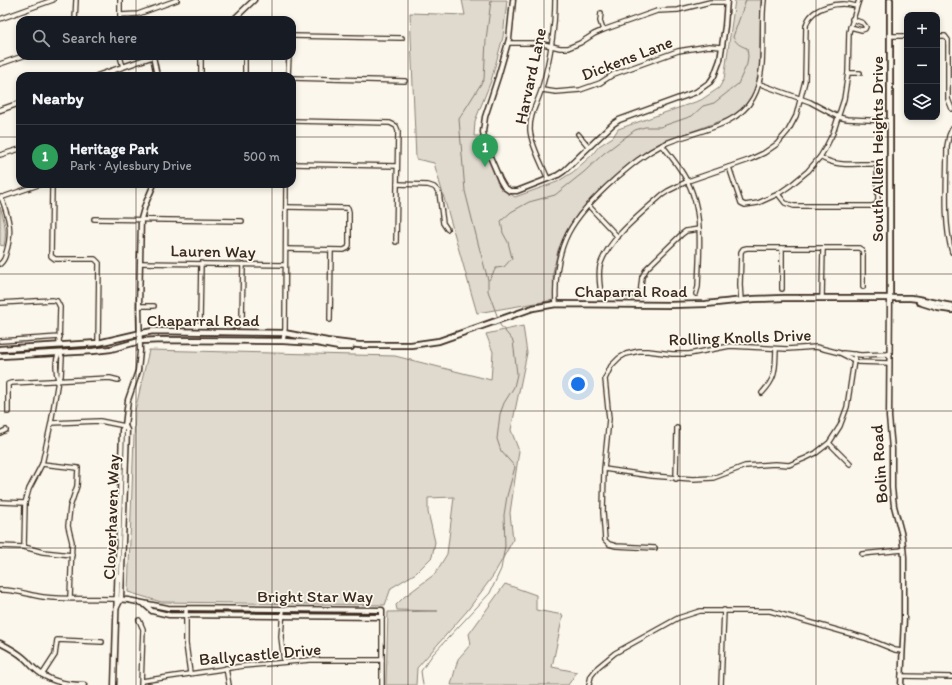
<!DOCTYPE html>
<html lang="en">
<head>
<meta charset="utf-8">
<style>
  body { margin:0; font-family:Itim,sans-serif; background:#20242c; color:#f1f3f6 }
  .controls { position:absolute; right:12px; top:12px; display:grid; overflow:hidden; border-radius:8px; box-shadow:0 2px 6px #0003 }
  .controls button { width:36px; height:36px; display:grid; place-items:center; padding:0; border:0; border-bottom:1px solid #363941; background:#171b24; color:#f1f3f6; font:20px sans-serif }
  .you { position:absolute; left:578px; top:384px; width:14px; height:14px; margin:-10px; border:3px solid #fff; border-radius:50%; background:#1a73e8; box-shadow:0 0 0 6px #1a73e833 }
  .badge { display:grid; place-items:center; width:26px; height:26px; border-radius:50%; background:#8c9099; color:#fff; font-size:13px; font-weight:700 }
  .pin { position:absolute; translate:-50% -33px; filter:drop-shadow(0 1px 2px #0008) }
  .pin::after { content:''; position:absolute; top:21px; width:14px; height:12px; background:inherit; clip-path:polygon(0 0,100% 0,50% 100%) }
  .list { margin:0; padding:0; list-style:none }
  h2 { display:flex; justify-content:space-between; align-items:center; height:52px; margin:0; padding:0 16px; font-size:17px }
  h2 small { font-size:13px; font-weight:400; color:#9ea1a6 }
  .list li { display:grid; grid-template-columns:26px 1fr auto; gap:12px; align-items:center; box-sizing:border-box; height:64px; padding:0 16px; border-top:1px solid #363941 }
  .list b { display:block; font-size:15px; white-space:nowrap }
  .list p { margin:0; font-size:13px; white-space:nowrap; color:#9ea1a6 }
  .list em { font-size:13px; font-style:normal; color:#9ea1a6 }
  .icon { flex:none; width:22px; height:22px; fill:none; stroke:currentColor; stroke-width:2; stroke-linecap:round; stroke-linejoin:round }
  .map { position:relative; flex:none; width:952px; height:685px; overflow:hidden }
  .search { position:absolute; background:#171b24; box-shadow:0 2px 6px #0003; left:16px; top:16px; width:280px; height:44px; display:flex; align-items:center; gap:10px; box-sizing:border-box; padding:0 14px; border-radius:12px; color:#9ea1a6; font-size:15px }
  .panel { position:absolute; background:#171b24; box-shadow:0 2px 6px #0003; left:16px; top:72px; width:280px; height:116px; border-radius:12px }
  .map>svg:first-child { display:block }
  .green { fill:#dfd9ce; stroke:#8d8276 }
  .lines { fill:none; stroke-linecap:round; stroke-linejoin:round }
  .stream { stroke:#85796d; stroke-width:1 }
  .minor-casing { stroke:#3b2a1e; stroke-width:6 }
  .tertiary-casing { stroke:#3b2a1e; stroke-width:7 }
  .secondary-casing { stroke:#3b2a1e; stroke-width:8 }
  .minor { stroke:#fbf7ec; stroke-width:3.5 }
  .tertiary { stroke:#fbf7ec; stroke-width:4 }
  .secondary { stroke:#fbf7ec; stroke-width:4.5 }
  .grid { fill:none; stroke:#3b2a1e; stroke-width:1; stroke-opacity:0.55 }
  .labels { text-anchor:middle; stroke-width:3.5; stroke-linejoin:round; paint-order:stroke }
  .street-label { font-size:17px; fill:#3b2a1e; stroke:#fbf7ec }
</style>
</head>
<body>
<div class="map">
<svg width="952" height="685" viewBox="0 0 952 685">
  <rect width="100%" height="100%" fill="#fbf7ec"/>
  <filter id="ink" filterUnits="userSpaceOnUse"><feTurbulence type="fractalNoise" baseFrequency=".025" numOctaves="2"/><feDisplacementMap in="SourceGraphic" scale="8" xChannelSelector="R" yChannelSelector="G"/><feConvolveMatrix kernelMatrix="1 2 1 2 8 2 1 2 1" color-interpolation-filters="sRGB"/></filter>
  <g filter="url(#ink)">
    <g class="green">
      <path d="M 462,0 L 507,0 L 503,37 L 491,81 L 475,121 L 474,136 L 480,136 L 499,186 L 515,197 L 557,182 L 573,172 L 592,155 L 599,146 L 613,137 L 618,129 L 701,100 L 719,88 L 724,79 L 735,0 L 761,0 L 759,75 L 752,97 L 745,107 L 734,116 L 658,144 L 626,167 L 596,195 L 578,213 L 566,232 L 558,250 L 553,273 L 554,300 L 477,313 L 434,163 L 416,159 L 410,13 L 465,15 Z"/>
      <path d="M 0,207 C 5,221 7,232 4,246 L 0,245 Z"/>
      <path d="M 523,326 L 527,353 L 511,430 L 519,451 L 510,513 L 513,540 L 493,576 L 467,611 L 417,668 L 416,685 L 386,685 L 388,612 L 438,611 L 397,610 L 396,605 L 404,597 L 435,574 L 447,554 L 454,497 L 428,498 L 428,512 L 435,542 L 432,557 L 416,573 L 391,588 L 385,605 L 161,602 L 128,592 L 135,411 L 149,350 L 395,356 L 491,380 L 493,352 L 486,334 Z"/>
      <path d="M 505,584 L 536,595 L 536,610 L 563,615 L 552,667 L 577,672 L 568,685 L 451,685 L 458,659 L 471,644 L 469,634 Z"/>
    </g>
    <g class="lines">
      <g class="stream">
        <path d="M 491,0 L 486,40 L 484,79 L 459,119 L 465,191 L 478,243 L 488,280 L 488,291 L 498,318"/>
        <path d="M 489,280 L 496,268 L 504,267 L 512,258 L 508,242 L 503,233 L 501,221 L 511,212 L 529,202 L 555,195 L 584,172 L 603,154 L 635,130 L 645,127 L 660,127 L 692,116 L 703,106 L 714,103 L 738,84 L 747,64 L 748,56 L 747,48 C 740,46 736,43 733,37 L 746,0"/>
        <path d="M 423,685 L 421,671 L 433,654 L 490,593 L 501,569 L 505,546 L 504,515 L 507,496 L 515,467 L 501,451 L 497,439 L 500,414 L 504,403 L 514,387 L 517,374 L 513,341 L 500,325 L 499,321"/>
      </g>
      <defs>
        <g id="minor">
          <path d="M 601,13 L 600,21 L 603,30"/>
          <path d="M 120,15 L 138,14 L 177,0"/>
          <path d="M 0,19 L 53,0"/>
          <path d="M 75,20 L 76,0"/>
          <path d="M 120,20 L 120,0"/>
          <path d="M 850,27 L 862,30 L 865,29 L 866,27 L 863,23 L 852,19"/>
          <path d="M 292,36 L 402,38"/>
          <path d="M 890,36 L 907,36"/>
          <path d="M 937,36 L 945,36 L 948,40 L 948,99 L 952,109"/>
          <path d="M 508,43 L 539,43 L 560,48 L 568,48 L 580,43 L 594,34 L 603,30 L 657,11 L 678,10 L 710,2 L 727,2"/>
          <path d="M 120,56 L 123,67"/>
          <path d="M 0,64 L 23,56"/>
          <path d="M 848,73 L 860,73"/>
          <path d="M 201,76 L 201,56"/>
          <path d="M 245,76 L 245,56"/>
          <path d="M 288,76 L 289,56"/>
          <path d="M 292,78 L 405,81"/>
          <path d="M 760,84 L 810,102 L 838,117 L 847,119 L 889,121"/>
          <path d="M 542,90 L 556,92 L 580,90 L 600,83 L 614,74 L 678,51 L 709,46 L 722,47"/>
          <path d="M 292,121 L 390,123 L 396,126 L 398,131 L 396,242"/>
          <path d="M 952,129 L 949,136 L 947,146 C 947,178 943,223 952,252"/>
          <path d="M 578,134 L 589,147"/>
          <path d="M 662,145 C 673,159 686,175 692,192 C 703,222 699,256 698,287 L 696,294"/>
          <path d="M 0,155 L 20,149"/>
          <path d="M 292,164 L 397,166"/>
          <path d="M 729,167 L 741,203 L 745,205 L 758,203 L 778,194 L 791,185 L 808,171 L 820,157 L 826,147 L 833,133 L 844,99 L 848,73 L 849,32 L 859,0"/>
          <path d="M 548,179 C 542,164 531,145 530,130 C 529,115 538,102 542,88 C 550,59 555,30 555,0"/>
          <path d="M 51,184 L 52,187 L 51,256 L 55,259 L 95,259 L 99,263 L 98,343"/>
          <path d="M 397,184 L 428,185 L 434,187 L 439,192 L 443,223 L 447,229"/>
          <path d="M 778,194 L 785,203 L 794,206 L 872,206 L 877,204 L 878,199 L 877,164 C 857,163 838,168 820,157"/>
          <path d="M 0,198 L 41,184"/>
          <path d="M 588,205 L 618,237"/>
          <path d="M 94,219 L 242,221"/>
          <path d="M 699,229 L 686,231 L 682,234 L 647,268 L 642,277 L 640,295 L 601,294 C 600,285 598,276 600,266 C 607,240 642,213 662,195 L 668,191 L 688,181 L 749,160 L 764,153 L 777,144 L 788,131 L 796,116 L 805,81 L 806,26 C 810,6 840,1 856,6"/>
          <path d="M 286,249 L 344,250 L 348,248 L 349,245 L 349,212 L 348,208 L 286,207"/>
          <path d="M 140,263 L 285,265"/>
          <path d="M 0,264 C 4,261 5,258 6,253 C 13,231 9,218 1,197"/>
          <path d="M 782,289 L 782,248"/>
          <path d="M 822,298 L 823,248"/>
          <path d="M 741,300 L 740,285 L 741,252 L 743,249 L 747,248 L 859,248 L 862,250 L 863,253 L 863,287"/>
          <path d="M 0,303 L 52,300 L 57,301 L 60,307 L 59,345"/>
          <path d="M 556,304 C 553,244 572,217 615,179 C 630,166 644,154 662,145 C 691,131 736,129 753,98 C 768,72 760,30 764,0"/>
          <path d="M 139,306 L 154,306"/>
          <path d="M 200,320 L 201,263"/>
          <path d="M 242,320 L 243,264"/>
          <path d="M 330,320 L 331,250"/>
          <path d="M 0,341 L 60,337"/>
          <path d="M 283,341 L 285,329 L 286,184"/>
          <path d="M 843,353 L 861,355 L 889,354"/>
          <path d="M 58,380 L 61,376 L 62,357 L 59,353"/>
          <path d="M 762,393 C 777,377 775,369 776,349"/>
          <path d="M 8,412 L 8,384 L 11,383 L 110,378 L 118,380"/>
          <path d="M 51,423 L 100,421 L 125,426"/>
          <path d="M 0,433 L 6,430"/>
          <path d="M 829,443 L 850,464"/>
          <path d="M 42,464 L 78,468 L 77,486 L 70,507 L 68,526 L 72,542 L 70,598"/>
          <path d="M 604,469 L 652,476 L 693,479 L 713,478 L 745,466 L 775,464 L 789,465 L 806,458 L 816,453 L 829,443 L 840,426 L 847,407 L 855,354"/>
          <path d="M 676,479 L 677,428"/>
          <path d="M 0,502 L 25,503"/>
          <path d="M 0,546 L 24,547 L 43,552 L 72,555"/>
          <path d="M 24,547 L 25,503 L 29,489 L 42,464 L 51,423 L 58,380 C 56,372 55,360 59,353"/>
          <path d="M 655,548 L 616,546 L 609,544 L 605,540 L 603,512 L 604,469 L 609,419 L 605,379 L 611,366 L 619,358 L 626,354 L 639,351 L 648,351 L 672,354 L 689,354 L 730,346 L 787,349 L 816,347 L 840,353 L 858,362 L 889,363"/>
          <path d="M 862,554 L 903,550"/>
          <path d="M 0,590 C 15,589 28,595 43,597 C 67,600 92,598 116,599"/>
          <path d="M 186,609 L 186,644 L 190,673"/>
          <path d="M 283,609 L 281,637 L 284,662"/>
          <path d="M 382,617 L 382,685"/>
          <path d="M 139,620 L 143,629 L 141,685"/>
          <path d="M 226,668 L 229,685"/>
          <path d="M 42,675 L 55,655 L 57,640 L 102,642"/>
          <path d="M 901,676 L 952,677"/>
          <path d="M 142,681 L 243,666 L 310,660 L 382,660"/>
          <path d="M 589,685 L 591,676 L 598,667 L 615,653 L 678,618 L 700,611 L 770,611 L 865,638 L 895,650 L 902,651"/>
          <path d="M 721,685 L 724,610"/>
        </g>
        <g id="tertiary">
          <path d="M 513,0 L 509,39 L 498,77 L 485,117 L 483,132 L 486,147 L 500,180 L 504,187 L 510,191 L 517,191 L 558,175 L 564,171 L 613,124 L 619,120 L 696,92 L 710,82 L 714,76 L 720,60 L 725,26 L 727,0"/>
          <path d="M 233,20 L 254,0"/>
          <path d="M 153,56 L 157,76"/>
          <path d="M 97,76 L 154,56"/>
          <path d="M 0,110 L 20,103"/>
          <path d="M 890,298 L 889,417 L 892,449 L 892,488 L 894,506 L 902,536 L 904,557 L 904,618 L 901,685"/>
          <path d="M 116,599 L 128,600 L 168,608 L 382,610 L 382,617 L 169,615 L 152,611 L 144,604"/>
          <path d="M 117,607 L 121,599 L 127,430 L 125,426"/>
          <path d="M 0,643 C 8,647 17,652 24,658 C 28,661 31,666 35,669 C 48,681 67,685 84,685"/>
          <path d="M 114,685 L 122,430 L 125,426 L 128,400 L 138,371 L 140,351 L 139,306 L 141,219 L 145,205 L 154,184"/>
        </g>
        <g id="secondary">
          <path d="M 890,298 L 890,0"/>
          <path d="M 919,302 L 938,308 L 952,310"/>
          <path d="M 0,349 L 98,343 L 137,334 L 153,331 L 284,333 L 327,341 L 359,345 L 411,345 L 439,341 L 533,308 L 556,304 L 670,305 L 706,304 L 754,299 L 784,298 L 910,298 C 924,299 938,304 952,306"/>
          <path d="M 0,356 L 93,351 L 111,349 L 140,341 L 162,340 L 283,341 L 317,343 L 339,347 L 351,347"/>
        </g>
      </defs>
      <use href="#minor" class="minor-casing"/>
      <use href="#tertiary" class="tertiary-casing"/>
      <use href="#secondary" class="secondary-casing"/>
      <use href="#minor" class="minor"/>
      <use href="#tertiary" class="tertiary"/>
      <use href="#secondary" class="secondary"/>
    </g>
  </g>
  <path class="grid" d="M 136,0 L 136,20M 272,0 L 272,20M 408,0 L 408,685M 544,0 L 544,685M 680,0 L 680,685M 816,0 L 816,685M 136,56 L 136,76M 272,56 L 272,76M 0,137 L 20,137M 292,137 L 952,137M 136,184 L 136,685M 272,184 L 272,685M 0,274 L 952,274M 0,411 L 952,411M 0,548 L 952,548"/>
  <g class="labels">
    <g class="street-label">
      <text transform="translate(627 58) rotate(-21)" y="6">Dickens Lane</text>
      <text transform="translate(530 76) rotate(-78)" y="6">Harvard Lane</text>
      <text transform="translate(877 149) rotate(-90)" y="6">South Allen Heights Drive</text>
      <text transform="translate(213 251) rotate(1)" y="6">Lauren Way</text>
      <text x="631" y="297">Chaparral Road</text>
      <text x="203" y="326">Chaparral Road</text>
      <text transform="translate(740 337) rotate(-2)" y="6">Rolling Knolls Drive</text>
      <text transform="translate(879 464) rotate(-94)" y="6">Bolin Road</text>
      <text transform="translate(111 517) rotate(-88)" y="6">Cloverhaven Way</text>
      <text x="315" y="602">Bright Star Way</text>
      <text transform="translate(260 654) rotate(-5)" y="6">Ballycastle Drive</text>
    </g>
  </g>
</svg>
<div class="controls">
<button>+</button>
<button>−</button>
<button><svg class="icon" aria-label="layers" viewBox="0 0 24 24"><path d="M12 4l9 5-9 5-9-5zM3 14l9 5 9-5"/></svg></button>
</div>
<div class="you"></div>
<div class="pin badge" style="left:485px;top:167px;background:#2e9e5b">1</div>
<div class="search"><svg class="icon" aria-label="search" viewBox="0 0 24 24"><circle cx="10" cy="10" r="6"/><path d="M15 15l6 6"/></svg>Search here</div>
<section class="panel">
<h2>Nearby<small></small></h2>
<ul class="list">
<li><span class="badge" style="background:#2e9e5b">1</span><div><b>Heritage Park</b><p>Park · Aylesbury Drive</p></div><em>500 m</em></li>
</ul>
</section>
</div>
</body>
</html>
